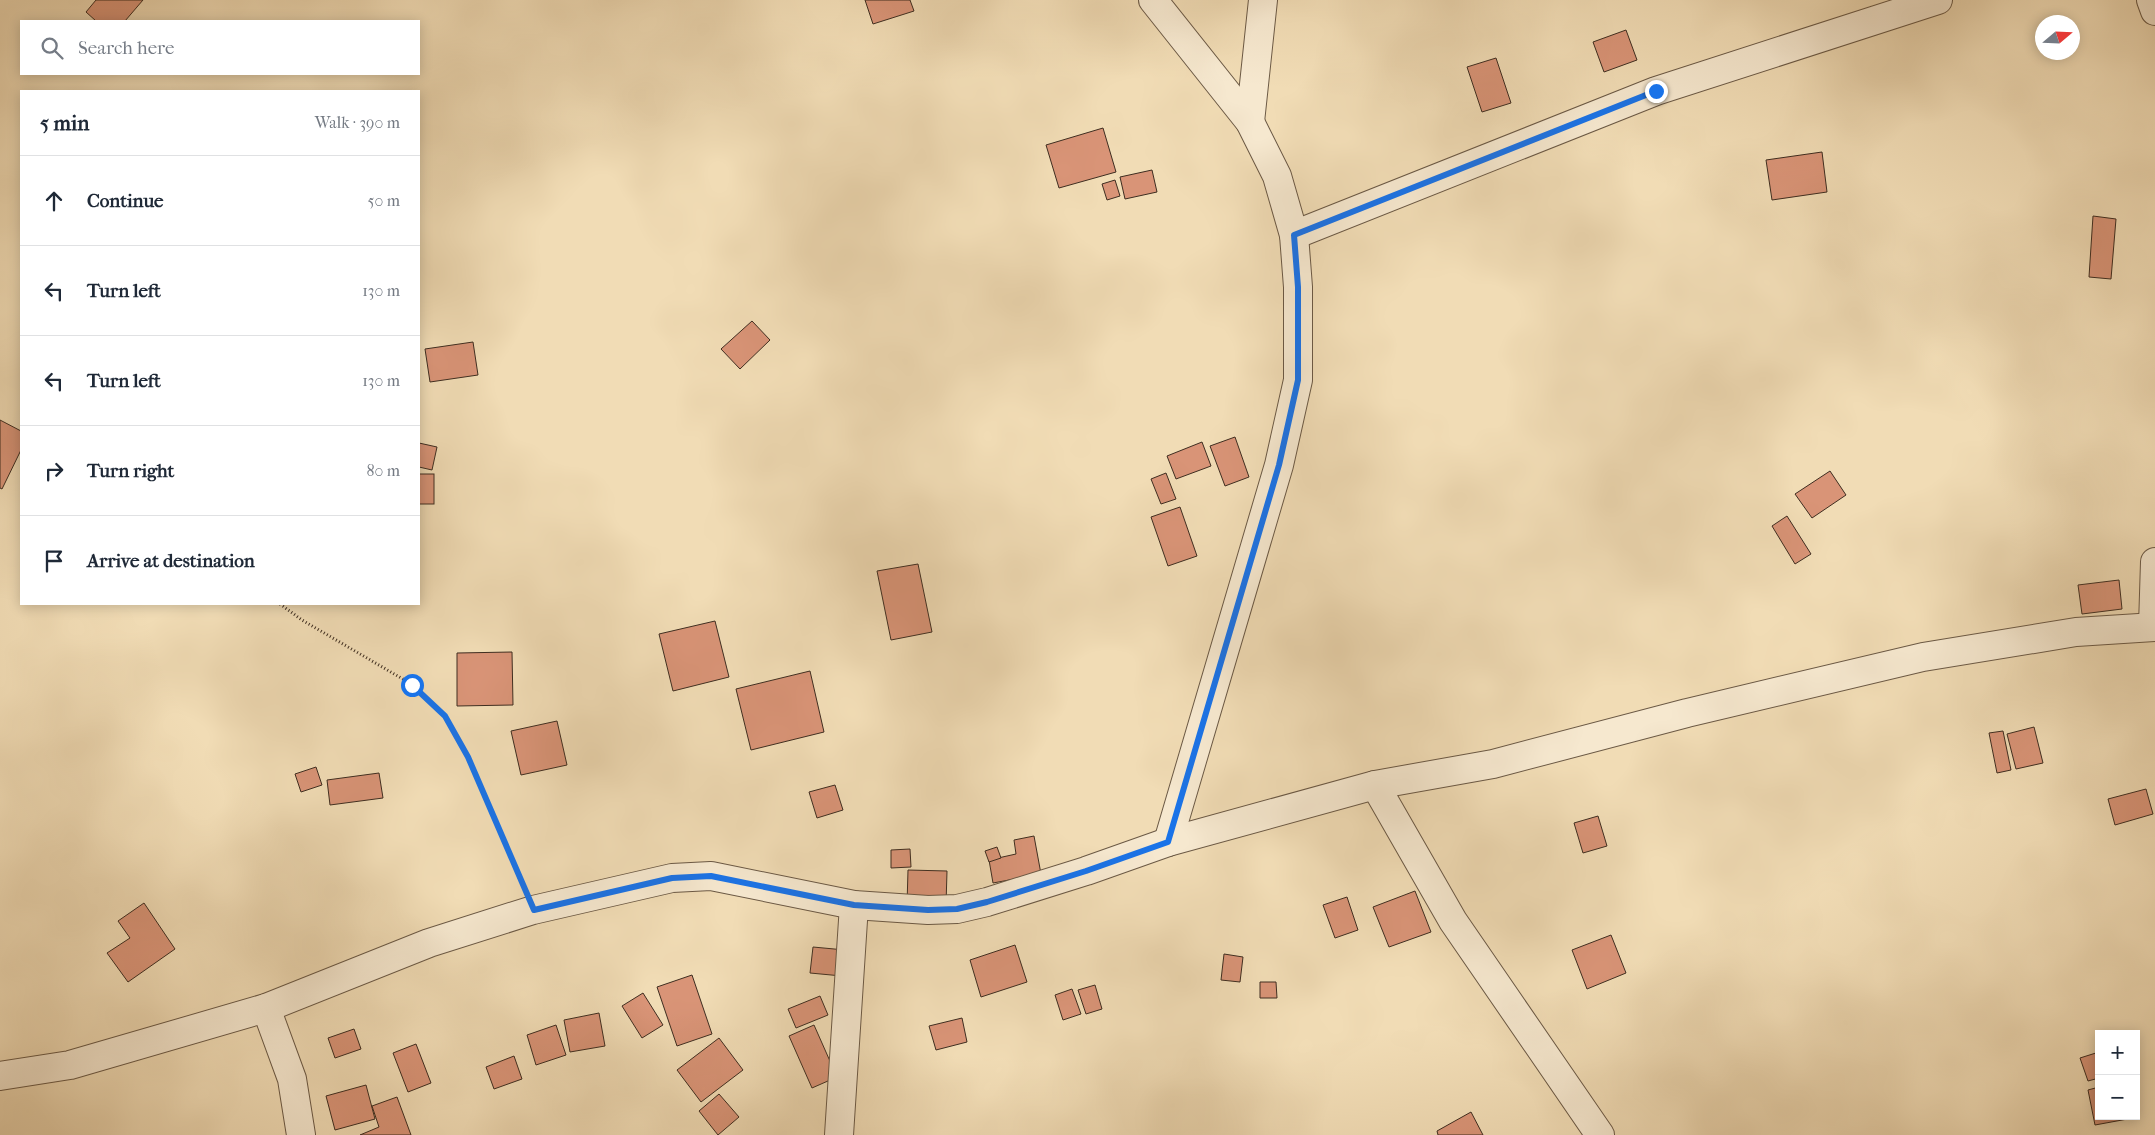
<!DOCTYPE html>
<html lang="en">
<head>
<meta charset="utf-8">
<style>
  body { margin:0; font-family:"IM FELL French Canon",serif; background:#f6f6f7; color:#1f2937 }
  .controls { position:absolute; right:15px; bottom:15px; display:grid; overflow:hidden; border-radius:0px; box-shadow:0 2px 12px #0003 }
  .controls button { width:45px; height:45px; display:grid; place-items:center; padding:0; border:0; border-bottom:1px solid #e0e1e3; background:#fff; color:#1f2937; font:25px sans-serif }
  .compass { position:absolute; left:2035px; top:15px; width:45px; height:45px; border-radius:50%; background:#fff; box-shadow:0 2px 12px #0003; rotate:71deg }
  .stop { position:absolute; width:15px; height:15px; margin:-11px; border:4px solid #1a73e8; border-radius:50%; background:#fff }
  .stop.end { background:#1a73e8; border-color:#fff; box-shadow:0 1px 5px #0008 }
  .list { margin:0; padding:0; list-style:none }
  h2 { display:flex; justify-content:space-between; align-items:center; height:65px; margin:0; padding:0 20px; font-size:21px }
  h2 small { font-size:16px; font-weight:400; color:#747a83 }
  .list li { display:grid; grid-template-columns:32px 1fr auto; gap:15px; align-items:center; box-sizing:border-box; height:90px; padding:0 20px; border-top:1px solid #e0e1e3 }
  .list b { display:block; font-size:19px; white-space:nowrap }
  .list em { font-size:16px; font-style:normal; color:#747a83 }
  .icon { flex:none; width:28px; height:28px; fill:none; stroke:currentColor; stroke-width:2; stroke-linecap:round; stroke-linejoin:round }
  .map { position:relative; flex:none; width:2155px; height:1135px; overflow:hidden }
  .search { position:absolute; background:#fff; box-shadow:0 2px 12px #0003; left:20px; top:20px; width:400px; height:55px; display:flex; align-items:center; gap:12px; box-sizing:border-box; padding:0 18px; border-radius:0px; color:#747a83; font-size:19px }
  .panel { position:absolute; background:#fff; box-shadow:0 2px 12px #0003; left:20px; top:90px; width:400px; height:515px; border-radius:0px }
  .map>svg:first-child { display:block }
  .building { fill:#d99477; stroke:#3e2d20 }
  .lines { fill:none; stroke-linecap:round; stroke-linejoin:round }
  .street-casing { stroke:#6b5945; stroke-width:30 }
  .path { stroke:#3e2d20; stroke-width:3; stroke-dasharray:1 2.5; stroke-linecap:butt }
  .street { stroke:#f6e8cf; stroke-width:28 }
  .route { stroke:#1a73e8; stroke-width:6 }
</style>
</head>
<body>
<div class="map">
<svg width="2155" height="1135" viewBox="0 0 2155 1135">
  <rect width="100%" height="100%" fill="#f1dcb5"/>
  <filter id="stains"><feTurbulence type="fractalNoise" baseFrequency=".004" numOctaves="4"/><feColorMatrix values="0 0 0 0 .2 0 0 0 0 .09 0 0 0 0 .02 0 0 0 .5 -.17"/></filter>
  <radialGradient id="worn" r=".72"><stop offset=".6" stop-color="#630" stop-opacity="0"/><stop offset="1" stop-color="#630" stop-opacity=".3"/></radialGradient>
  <g class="building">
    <path d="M 96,0 L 143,0 L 125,21 L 96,21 L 86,12 Z"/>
    <path d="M 865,0 L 910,0 L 914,11 L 873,24 Z"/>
    <path d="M 1626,30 L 1637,60 L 1604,72 L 1593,42 Z"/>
    <path d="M 1496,58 L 1511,103 L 1482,112 L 1467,67 Z"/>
    <path d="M 1103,128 L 1116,172 L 1059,188 L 1046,145 Z"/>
    <path d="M 1822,152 L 1827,192 L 1772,200 L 1766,160 Z"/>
    <path d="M 1152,170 L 1157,192 L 1125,199 L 1120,177 Z"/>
    <path d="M 1115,180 L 1120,196 L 1107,200 L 1102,184 Z"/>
    <path d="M 2093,216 L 2116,219 L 2111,279 L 2089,277 Z"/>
    <path d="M 752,321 L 770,340 L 740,369 L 721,349 Z"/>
    <path d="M 473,342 L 478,375 L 430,382 L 425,349 Z"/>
    <path d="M 0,420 L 21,431 L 21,450 L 2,489 L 0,488 Z"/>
    <path d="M 1235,437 L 1249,477 L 1225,486 L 1210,446 Z"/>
    <path d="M 1202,442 L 1211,466 L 1176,479 L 1167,456 Z"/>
    <path d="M 419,443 L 437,447 L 432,470 L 419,467 Z"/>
    <path d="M 1830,471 L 1846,495 L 1812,518 L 1795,494 Z"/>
    <path d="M 1166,473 L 1176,499 L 1161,504 L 1151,479 Z"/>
    <rect x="419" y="474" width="15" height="30"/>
    <path d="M 1180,507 L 1197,556 L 1168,566 L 1151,517 Z"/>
    <path d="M 1787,516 L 1811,554 L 1795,564 L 1772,526 Z"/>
    <path d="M 918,564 L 932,632 L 891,640 L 877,571 Z"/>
    <path d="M 2119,580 L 2122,609 L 2082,614 L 2078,585 Z"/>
    <path d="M 715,621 L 729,677 L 673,691 L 659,634 Z"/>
    <path d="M 512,652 L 513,705 L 457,706 L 457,653 Z"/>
    <path d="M 810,671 L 824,732 L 751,750 L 736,689 Z"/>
    <path d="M 557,721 L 567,765 L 521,775 L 511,731 Z"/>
    <path d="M 2034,727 L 2043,763 L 2016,769 L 2007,734 Z"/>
    <path d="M 2003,731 L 2011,770 L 1997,773 L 1989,733 Z"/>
    <path d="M 316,767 L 322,785 L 301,792 L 295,774 Z"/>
    <path d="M 379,773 L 383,798 L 330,805 L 327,780 Z"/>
    <path d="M 835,785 L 843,810 L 817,818 L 809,792 Z"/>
    <path d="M 2146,789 L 2153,814 L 2115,825 L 2108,799 Z"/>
    <path d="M 1598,816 L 1607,846 L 1583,853 L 1574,823 Z"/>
    <path d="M 1034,836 L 1041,874 L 993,883 L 989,860 L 1016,854 L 1014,840 Z"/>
    <path d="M 997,847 L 1001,858 L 989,862 L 985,851 Z"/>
    <path d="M 910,849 L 911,867 L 891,868 L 891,850 Z"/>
    <path d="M 908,870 L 947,871 L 946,905 L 907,905 Z"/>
    <path d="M 1415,891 L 1431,932 L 1389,947 L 1373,907 Z"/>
    <path d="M 1347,897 L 1358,930 L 1335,938 L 1323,905 Z"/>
    <path d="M 144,903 L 175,949 L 128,982 L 107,953 L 130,938 L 118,921 Z"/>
    <path d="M 1611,935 L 1626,973 L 1587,989 L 1572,950 Z"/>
    <path d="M 1015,945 L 1027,982 L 981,997 L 970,960 Z"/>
    <path d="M 813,947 L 845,950 L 842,976 L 810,973 Z"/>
    <path d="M 1224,954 L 1243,957 L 1240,982 L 1221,980 Z"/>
    <path d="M 692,975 L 712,1034 L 677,1046 L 657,987 Z"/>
    <path d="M 1260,982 L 1276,982 L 1277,998 L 1260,998 Z"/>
    <path d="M 1095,985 L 1102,1009 L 1086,1014 L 1078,990 Z"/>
    <path d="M 1072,989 L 1081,1014 L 1063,1020 L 1055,995 Z"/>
    <path d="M 643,993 L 663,1025 L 642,1038 L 622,1006 Z"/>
    <path d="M 820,996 L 828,1015 L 796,1028 L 788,1009 Z"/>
    <path d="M 599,1013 L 605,1046 L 570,1052 L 564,1020 Z"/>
    <path d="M 962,1018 L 967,1042 L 936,1050 L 929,1026 Z"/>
    <path d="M 556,1025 L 566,1055 L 536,1065 L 527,1035 Z"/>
    <path d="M 814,1025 L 837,1077 L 812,1088 L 789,1036 Z"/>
    <path d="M 354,1029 L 361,1049 L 335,1058 L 328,1038 Z"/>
    <path d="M 719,1038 L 743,1070 L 701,1102 L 677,1070 Z"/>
    <path d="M 416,1044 L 431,1083 L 408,1092 L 393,1053 Z"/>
    <path d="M 2099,1052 L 2099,1078 L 2088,1081 L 2080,1058 Z"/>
    <path d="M 514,1056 L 522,1079 L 494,1089 L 486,1067 Z"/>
    <path d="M 366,1085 L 375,1119 L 335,1130 L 326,1096 Z"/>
    <path d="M 2099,1087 L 2099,1116 L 2133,1116 L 2133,1118 L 2095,1125 L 2088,1090 Z"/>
    <path d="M 719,1094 L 739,1117 L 718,1135 L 699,1111 Z"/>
    <path d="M 397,1097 L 411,1135 L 360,1135 L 379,1127 L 372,1106 Z"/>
    <path d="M 1471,1112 L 1483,1135 L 1438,1135 L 1437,1131 Z"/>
  </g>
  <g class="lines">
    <defs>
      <g id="street">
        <path d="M 1153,0 L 1250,122 L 1277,176 L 1294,235 L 1298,287 L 1298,380 L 1279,465 L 1168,842"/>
        <path d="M 2151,0 L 2155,11"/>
        <path d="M 1250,122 L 1263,0"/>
        <path d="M 1294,235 L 1656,91 L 1938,0"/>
        <path d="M 2153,626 L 2155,562"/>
        <path d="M 1375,785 L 1453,921 L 1600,1135"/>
        <path d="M 266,1008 L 292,1079 L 301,1135"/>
        <path d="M 0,1076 L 70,1065 L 266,1008 L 429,943 L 533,910 L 672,878 L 711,876 L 854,905 L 928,910 L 957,909 L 987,902 L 1086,871 L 1168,842 L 1375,785 L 1493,764 L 1687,713 L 1923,657 L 2076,632 L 2155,627"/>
        <path d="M 839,1135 L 854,905"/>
      </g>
    </defs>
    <use href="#street" class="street-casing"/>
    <path class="path" d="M 280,604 L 302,620 L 413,685 L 445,716 L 468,757 L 521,882"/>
    <use href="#street" class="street"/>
  </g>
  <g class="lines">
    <path class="route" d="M 412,685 L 445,716 L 468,757 L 534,910 L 672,878 L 711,876 L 854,905 L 928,910 L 957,909 L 987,902 L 1086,871 L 1168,842 L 1279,465 L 1298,380 L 1298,287 L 1294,235 L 1656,91"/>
  </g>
  <rect width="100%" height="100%" filter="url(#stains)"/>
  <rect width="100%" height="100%" fill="url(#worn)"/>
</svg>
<div class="controls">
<button>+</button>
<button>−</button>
</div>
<svg class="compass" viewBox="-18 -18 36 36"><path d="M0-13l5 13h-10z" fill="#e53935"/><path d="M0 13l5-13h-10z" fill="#747a83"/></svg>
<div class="stop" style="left:412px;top:685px"></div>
<div class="stop end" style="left:1656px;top:91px"></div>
<div class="search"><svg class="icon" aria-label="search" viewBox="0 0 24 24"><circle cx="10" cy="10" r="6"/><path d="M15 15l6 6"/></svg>Search here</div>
<section class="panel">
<h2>5 min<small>Walk · 390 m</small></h2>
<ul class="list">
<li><svg class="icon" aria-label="ahead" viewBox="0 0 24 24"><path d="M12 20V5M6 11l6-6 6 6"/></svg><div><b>Continue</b></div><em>50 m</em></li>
<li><svg class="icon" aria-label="left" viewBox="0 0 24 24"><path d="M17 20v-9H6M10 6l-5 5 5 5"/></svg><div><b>Turn left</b></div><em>130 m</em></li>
<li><svg class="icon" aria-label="left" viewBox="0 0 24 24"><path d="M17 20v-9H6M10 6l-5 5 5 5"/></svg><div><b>Turn left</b></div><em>130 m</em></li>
<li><svg class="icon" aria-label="right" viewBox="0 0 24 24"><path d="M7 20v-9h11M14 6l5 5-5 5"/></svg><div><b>Turn right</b></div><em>80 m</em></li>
<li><svg class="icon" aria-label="arrive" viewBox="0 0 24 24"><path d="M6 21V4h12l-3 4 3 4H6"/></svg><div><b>Arrive at destination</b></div></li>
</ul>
</section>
</div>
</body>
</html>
